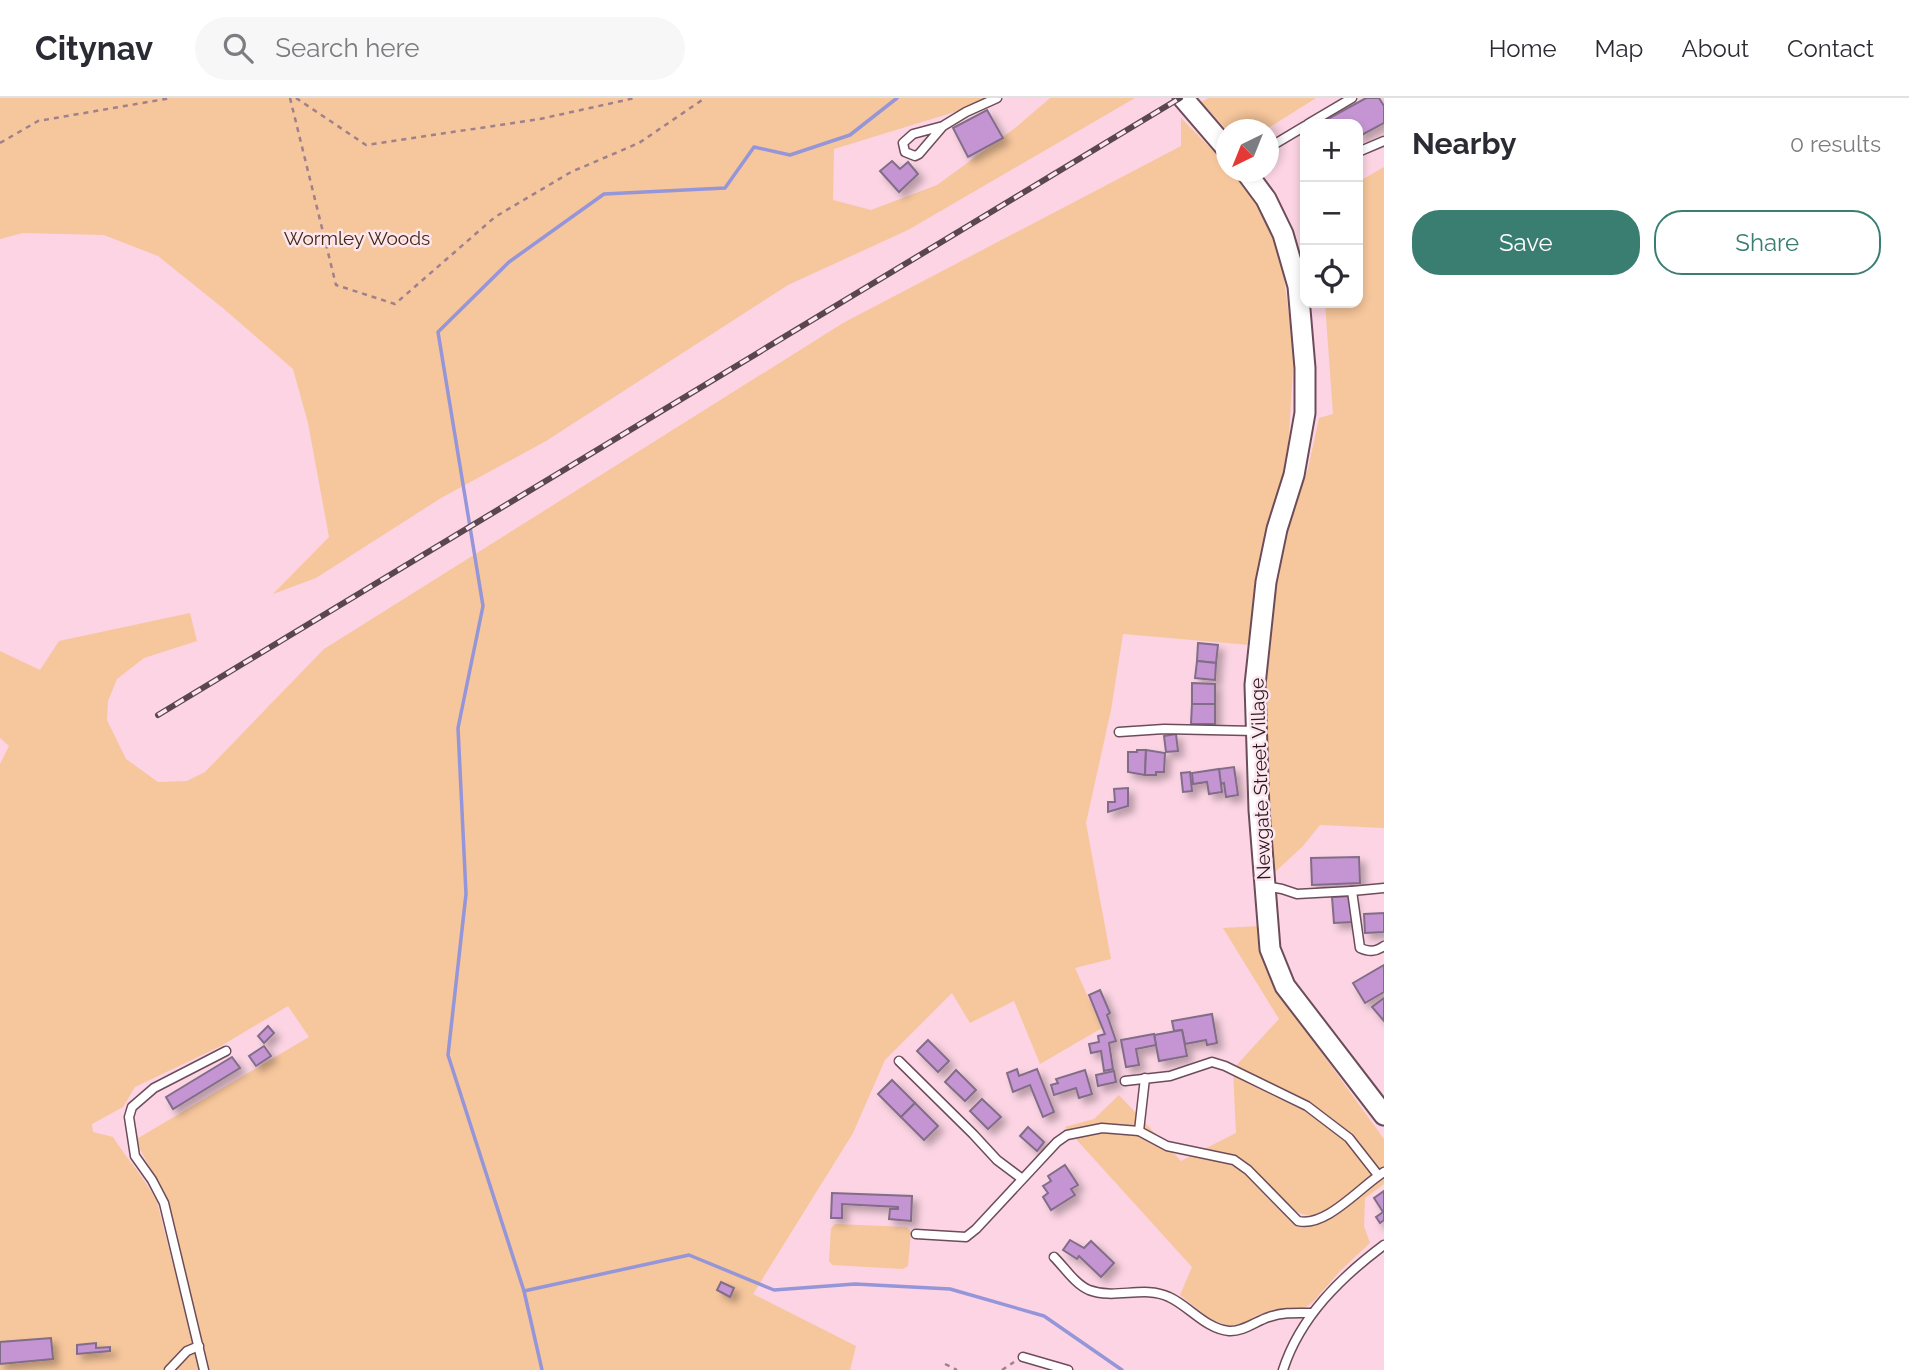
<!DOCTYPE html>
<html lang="en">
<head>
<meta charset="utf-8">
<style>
  body { margin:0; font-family:Raleway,sans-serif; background:#f7f7f7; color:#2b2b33 }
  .controls { position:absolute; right:21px; top:21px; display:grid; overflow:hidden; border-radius:14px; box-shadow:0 4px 10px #0003 }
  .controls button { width:63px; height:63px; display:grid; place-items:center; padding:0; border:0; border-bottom:2px solid #e1e1e2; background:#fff; color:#2b2b33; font:35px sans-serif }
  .compass { position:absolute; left:1216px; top:21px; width:63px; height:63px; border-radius:50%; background:#fff; box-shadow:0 4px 10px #0003; rotate:223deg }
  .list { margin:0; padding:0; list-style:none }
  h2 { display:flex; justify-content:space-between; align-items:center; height:91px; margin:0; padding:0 28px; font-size:30px }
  h2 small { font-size:23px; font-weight:400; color:#7c7c81 }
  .actions { display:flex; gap:14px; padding:21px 28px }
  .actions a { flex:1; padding:16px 0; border:2px solid #3a7e72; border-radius:28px; text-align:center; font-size:24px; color:#3a7e72 }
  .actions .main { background:#3a7e72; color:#fff }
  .icon { flex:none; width:38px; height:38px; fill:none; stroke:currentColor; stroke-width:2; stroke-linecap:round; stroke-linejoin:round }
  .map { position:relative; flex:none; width:1384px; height:1272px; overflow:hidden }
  header { display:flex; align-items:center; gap:42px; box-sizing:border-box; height:98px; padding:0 35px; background:#fff; border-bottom:2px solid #e1e1e2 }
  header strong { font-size:33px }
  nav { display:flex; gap:38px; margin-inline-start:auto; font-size:24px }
  .search { width:490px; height:63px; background:#f7f7f7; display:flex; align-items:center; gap:18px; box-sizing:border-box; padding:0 24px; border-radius:38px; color:#7c7c81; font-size:26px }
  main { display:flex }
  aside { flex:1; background:#fff }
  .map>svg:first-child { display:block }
  .green { fill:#f6c69c; fill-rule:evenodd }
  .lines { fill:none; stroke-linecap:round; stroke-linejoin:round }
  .stream { stroke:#9595d9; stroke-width:3.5 }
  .building { fill:#c495d2; stroke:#826d88; stroke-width:2; filter:url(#shadow) }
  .service-casing { stroke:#6d4c5a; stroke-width:11 }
  .tertiary-casing { stroke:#6d4c5a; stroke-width:23 }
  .path { stroke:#9e818c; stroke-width:2.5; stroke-dasharray:5 5; stroke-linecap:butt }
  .service { stroke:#fff; stroke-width:8 }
  .tertiary { stroke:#fff; stroke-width:19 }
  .rail-casing { stroke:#5a464e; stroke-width:6 }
  .rail { stroke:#fee6ef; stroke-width:3.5; stroke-dasharray:10; stroke-linecap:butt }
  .labels { text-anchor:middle; stroke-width:5; stroke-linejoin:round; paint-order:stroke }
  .park-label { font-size:19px; fill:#412911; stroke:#fee6ef }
  .street-label { font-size:19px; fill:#26181e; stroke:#fee6ef }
</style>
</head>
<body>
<header>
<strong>Citynav</strong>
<div class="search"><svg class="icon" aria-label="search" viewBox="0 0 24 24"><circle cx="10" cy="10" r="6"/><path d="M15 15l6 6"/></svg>Search here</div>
<nav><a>Home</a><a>Map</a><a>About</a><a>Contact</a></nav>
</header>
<main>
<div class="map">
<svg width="1384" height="1272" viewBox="0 0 1384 1272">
  <defs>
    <filter id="shadow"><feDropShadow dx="5.5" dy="5.5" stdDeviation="3.5" flood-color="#0004"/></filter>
  </defs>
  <rect width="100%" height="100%" fill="#fcd4e3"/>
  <g class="green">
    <path d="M 0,0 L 1000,0 L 834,51 L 833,102 L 871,112 L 937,87 L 1015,30 L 1050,0 L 1135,0 L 908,132 L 788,187 L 546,343 L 441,400 L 316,480 L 273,496 L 329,439 L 308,325 L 293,271 L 224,211 L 158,158 L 104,137 L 23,135 L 0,141 Z"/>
    <path d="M 1208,0 L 1316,0 L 1267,31 L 1227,32 L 1201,4 Z"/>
    <path d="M 1181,20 L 1226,66 L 1226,74 L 1234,74 L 1262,112 L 1280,151 L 1294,255 L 1287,370 L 1272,410 L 1257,477 L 1250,547 L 1123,536 L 1111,612 L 1086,725 L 1111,861 L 1075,870 L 1102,930 L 1040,966 L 1014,903 L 970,925 L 952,895 L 885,962 L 853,1035 L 753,1196 L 856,1248 L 850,1272 L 206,1272 L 168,1103 L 135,1042 L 309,939 L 288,908 L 221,948 L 135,989 L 123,1009 L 92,1026 L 93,1034 L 113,1039 C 127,1061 145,1080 157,1104 L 200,1272 L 0,1272 L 0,666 L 9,648 L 0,640 L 0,553 L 40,572 L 59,543 L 190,515 L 197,543 L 144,560 L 117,581 L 108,603 L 107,622 L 126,661 L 158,684 L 187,683 L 205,674 L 324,551 L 843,225 L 1181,48 Z"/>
    <path d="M 1384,69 L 1384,730 L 1320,727 L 1303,748 L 1273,776 L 1265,579 L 1273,488 L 1286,428 L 1308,371 L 1319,320 L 1333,316 L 1325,205 L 1358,205 L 1358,84 Z"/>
    <path d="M 1259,828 L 1269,875 L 1284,903 L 1384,1041 L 1384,1086 L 1365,1100 L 1364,1128 L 1370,1145 L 1340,1173 L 1313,1204 L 1302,1212 L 1276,1212 L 1257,1217 L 1245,1225 L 1228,1228 L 1210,1221 L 1180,1197 L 1192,1169 L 1065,1029 L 1094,1021 L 1119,997 L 1181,1063 L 1236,1035 L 1233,971 L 1279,921 L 1223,830 ZM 1255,1074 C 1266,1081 1273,1091 1282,1101 C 1309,1132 1328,1112 1353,1093 L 1356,1100 C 1299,1146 1294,1125 1250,1081 Z"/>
    <path d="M 835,1126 L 907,1129 L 911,1134 L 908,1168 L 903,1171 L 832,1167 L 829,1163 L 831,1130 Z"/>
  </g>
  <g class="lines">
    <g class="stream">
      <path d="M 524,1193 L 689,1157 L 774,1192 L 855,1186 L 950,1191 L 1044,1218 L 1122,1272"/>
      <path d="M 542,1272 L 524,1193 L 448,957 L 466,796 L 458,630 L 483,508 L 438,234 L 509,164 L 604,96 L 725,90 L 754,49 L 790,57 L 850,37 L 897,0"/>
    </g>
  </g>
  <g class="building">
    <path d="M 1366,0 L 1379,0 L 1384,8 L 1384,25 L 1358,39 L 1358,26 L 1326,26 L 1324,23 Z"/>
    <path d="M 987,12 L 1003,40 L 968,59 L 953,30 Z"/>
    <path d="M 892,63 L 900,71 L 908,64 L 918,76 L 899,94 L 880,73 Z"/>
    <path d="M 1198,545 L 1218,547 L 1216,565 L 1197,563 Z"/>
    <path d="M 1197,563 L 1216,565 L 1215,582 L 1195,580 Z"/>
    <path d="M 1192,585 L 1215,586 L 1215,606 L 1192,606 Z"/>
    <path d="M 1192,606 L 1215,606 L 1215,626 L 1191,626 Z"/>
    <path d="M 1176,636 L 1178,653 L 1166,654 L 1164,638 Z"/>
    <path d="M 1137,652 L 1146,652 L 1145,677 L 1128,674 L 1128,654 L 1137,654 Z"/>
    <path d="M 1146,652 L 1165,655 L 1164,674 L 1156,674 L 1156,677 L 1145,677 Z"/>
    <path d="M 1234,669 L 1238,697 L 1226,699 L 1224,685 L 1220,686 L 1219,671 Z"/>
    <path d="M 1219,671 L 1222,694 L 1209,696 L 1207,684 L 1193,686 L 1192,675 Z"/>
    <path d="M 1190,674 L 1192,693 L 1183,694 L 1181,675 Z"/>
    <path d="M 1128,690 L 1128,708 L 1108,714 L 1108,704 L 1115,704 L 1114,691 Z"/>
    <path d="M 1359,759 L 1360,785 L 1312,787 L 1311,760 Z"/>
    <path d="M 1352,798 L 1353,824 L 1334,825 L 1332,799 Z"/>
    <path d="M 1384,815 L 1384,834 L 1365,835 L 1364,816 Z"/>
    <path d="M 1384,867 L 1384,894 L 1365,905 L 1353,885 Z"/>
    <path d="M 1100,892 L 1110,915 L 1107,917 L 1116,943 L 1109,945 L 1113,971 L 1104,973 L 1101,953 L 1091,955 L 1089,946 L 1099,944 L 1098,938 L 1105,936 L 1089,897 Z"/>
    <path d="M 1384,900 L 1384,923 L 1372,909 Z"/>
    <path d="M 1212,916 L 1217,945 L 1207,947 L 1206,942 L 1185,946 L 1182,932 L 1174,933 L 1172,923 Z"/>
    <path d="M 268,928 L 274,935 L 264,945 L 258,938 Z"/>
    <path d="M 1182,932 L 1187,958 L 1159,963 L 1154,937 Z"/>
    <path d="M 1154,936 L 1156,947 L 1136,951 L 1139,967 L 1126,969 L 1121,942 Z"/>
    <path d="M 928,942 L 949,963 L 938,974 L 917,953 Z"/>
    <path d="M 264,948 L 271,958 L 256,968 L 249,958 Z"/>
    <path d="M 232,959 L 240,970 L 173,1011 L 166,999 Z"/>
    <path d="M 1017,971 L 1019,978 L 1037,971 L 1054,1014 L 1043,1019 L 1030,987 L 1013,994 L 1007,975 Z"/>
    <path d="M 956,972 L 976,992 L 965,1003 L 945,984 Z"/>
    <path d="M 1085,972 L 1092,996 L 1079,1000 L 1076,990 L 1054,997 L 1051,987 L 1058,985 L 1056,981 Z"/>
    <path d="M 1114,973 L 1116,984 L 1098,988 L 1096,977 Z"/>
    <path d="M 892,982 L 915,1005 L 901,1019 L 878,996 Z"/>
    <path d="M 982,1001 L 1001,1019 L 988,1031 L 970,1013 Z"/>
    <path d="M 915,1005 L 938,1028 L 924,1042 L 901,1019 Z"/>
    <path d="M 1028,1029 L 1044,1044 L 1037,1053 L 1020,1038 Z"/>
    <path d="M 1065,1067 L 1078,1087 L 1071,1091 L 1075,1097 L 1051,1112 L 1043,1099 L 1048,1095 L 1043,1088 L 1051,1083 L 1048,1078 Z"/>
    <path d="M 1384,1093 L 1384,1122 L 1380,1125 L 1376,1119 L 1383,1114 L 1374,1100 Z"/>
    <path d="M 832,1095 L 912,1098 L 911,1123 L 889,1121 L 890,1111 L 898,1111 L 898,1109 L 842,1106 L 842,1120 L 831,1120 Z"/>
    <path d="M 1070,1142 L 1084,1150 L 1091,1143 L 1114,1165 L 1101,1179 L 1079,1158 L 1077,1161 L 1063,1152 Z"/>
    <path d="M 721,1184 L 734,1190 L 730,1199 L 717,1192 Z"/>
    <path d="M 51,1240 L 53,1261 L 0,1266 L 0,1244 Z"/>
    <path d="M 96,1245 L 96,1250 L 110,1249 L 110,1253 L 77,1256 L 77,1247 Z"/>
  </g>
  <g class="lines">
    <defs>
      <g id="service">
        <path d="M 1308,26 L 1352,0"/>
        <path d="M 943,28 L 919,56 L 915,58 L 905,54 L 903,45 L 913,36 L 943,28 L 966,14 L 997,0"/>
        <path d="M 1268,50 L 1305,28"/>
        <path d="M 1358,54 L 1384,43"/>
        <path d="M 1119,634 L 1164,631 L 1256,633"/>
        <path d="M 1265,788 L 1282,791 L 1297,796 L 1352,793"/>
        <path d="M 1384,790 L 1352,793 L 1360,850 C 1369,854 1375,854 1384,848"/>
        <path d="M 899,963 L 973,1036 L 997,1062 L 1021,1080"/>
        <path d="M 1125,983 L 1170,978 L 1212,964 L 1225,968 L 1307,1008 L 1349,1040 L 1378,1077"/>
        <path d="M 1139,1033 L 1145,980"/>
        <path d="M 916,1136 L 966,1139 L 976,1131 L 1057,1044 L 1067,1037 L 1102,1030 L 1139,1033 L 1167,1048 L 1234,1062 L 1248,1072 L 1298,1123 C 1326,1130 1361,1088 1384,1074"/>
        <path d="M 1054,1159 C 1065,1170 1075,1186 1089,1192 C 1115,1202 1144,1187 1169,1199 C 1189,1208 1206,1231 1229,1233 C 1243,1234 1256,1223 1269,1219 C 1283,1214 1297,1215 1312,1215"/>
        <path d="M 1023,1259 L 1068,1272"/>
        <path d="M 169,1272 L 187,1253 L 199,1248"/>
        <path d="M 204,1272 L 164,1105 L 152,1082 L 135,1058 L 129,1019 L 132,1009 L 154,990 L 226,953"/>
        <path d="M 1283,1272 C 1300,1219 1340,1180 1384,1147"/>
      </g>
      <g id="tertiary">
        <path d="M 1183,0 L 1226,50"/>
        <path d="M 1246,74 L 1266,101 L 1283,136 L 1298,188 L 1305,270 L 1305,315 L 1294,377 L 1277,431 L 1266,484 L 1255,587 L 1259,712 L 1270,851 L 1285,888 L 1384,1017"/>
      </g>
    </defs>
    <use href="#service" class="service-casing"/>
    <use href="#tertiary" class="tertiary-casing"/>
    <g class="path">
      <path d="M 290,0 L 336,187 L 395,206 L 495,119 L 571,74 L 639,45 L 705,0"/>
      <path d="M 296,0 L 366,47 L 540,21 L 635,0"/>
      <path d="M 0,45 L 38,23 L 171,0"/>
      <path d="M 945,1266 L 957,1272"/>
      <path d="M 1002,1272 L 1014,1264"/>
    </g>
    <use href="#service" class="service"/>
    <use href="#tertiary" class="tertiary"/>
    <defs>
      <path id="rail" d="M 158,617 L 1180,0"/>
    </defs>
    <use href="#rail" class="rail-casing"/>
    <use href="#rail" class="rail"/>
  </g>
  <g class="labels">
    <g class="park-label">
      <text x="357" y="147">Wormley Woods</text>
    </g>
    <g class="street-label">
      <text transform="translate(1260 681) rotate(-92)" y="7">Newgate Street Village</text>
    </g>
  </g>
</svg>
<div class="controls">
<button>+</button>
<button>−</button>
<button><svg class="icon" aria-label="locate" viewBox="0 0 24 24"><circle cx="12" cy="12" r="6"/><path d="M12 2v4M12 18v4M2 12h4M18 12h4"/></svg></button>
</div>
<svg class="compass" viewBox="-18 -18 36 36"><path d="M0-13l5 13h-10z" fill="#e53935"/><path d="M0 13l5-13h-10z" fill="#7c7c81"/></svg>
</div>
<aside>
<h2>Nearby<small>0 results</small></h2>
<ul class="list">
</ul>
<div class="actions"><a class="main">Save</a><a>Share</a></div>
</aside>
</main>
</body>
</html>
